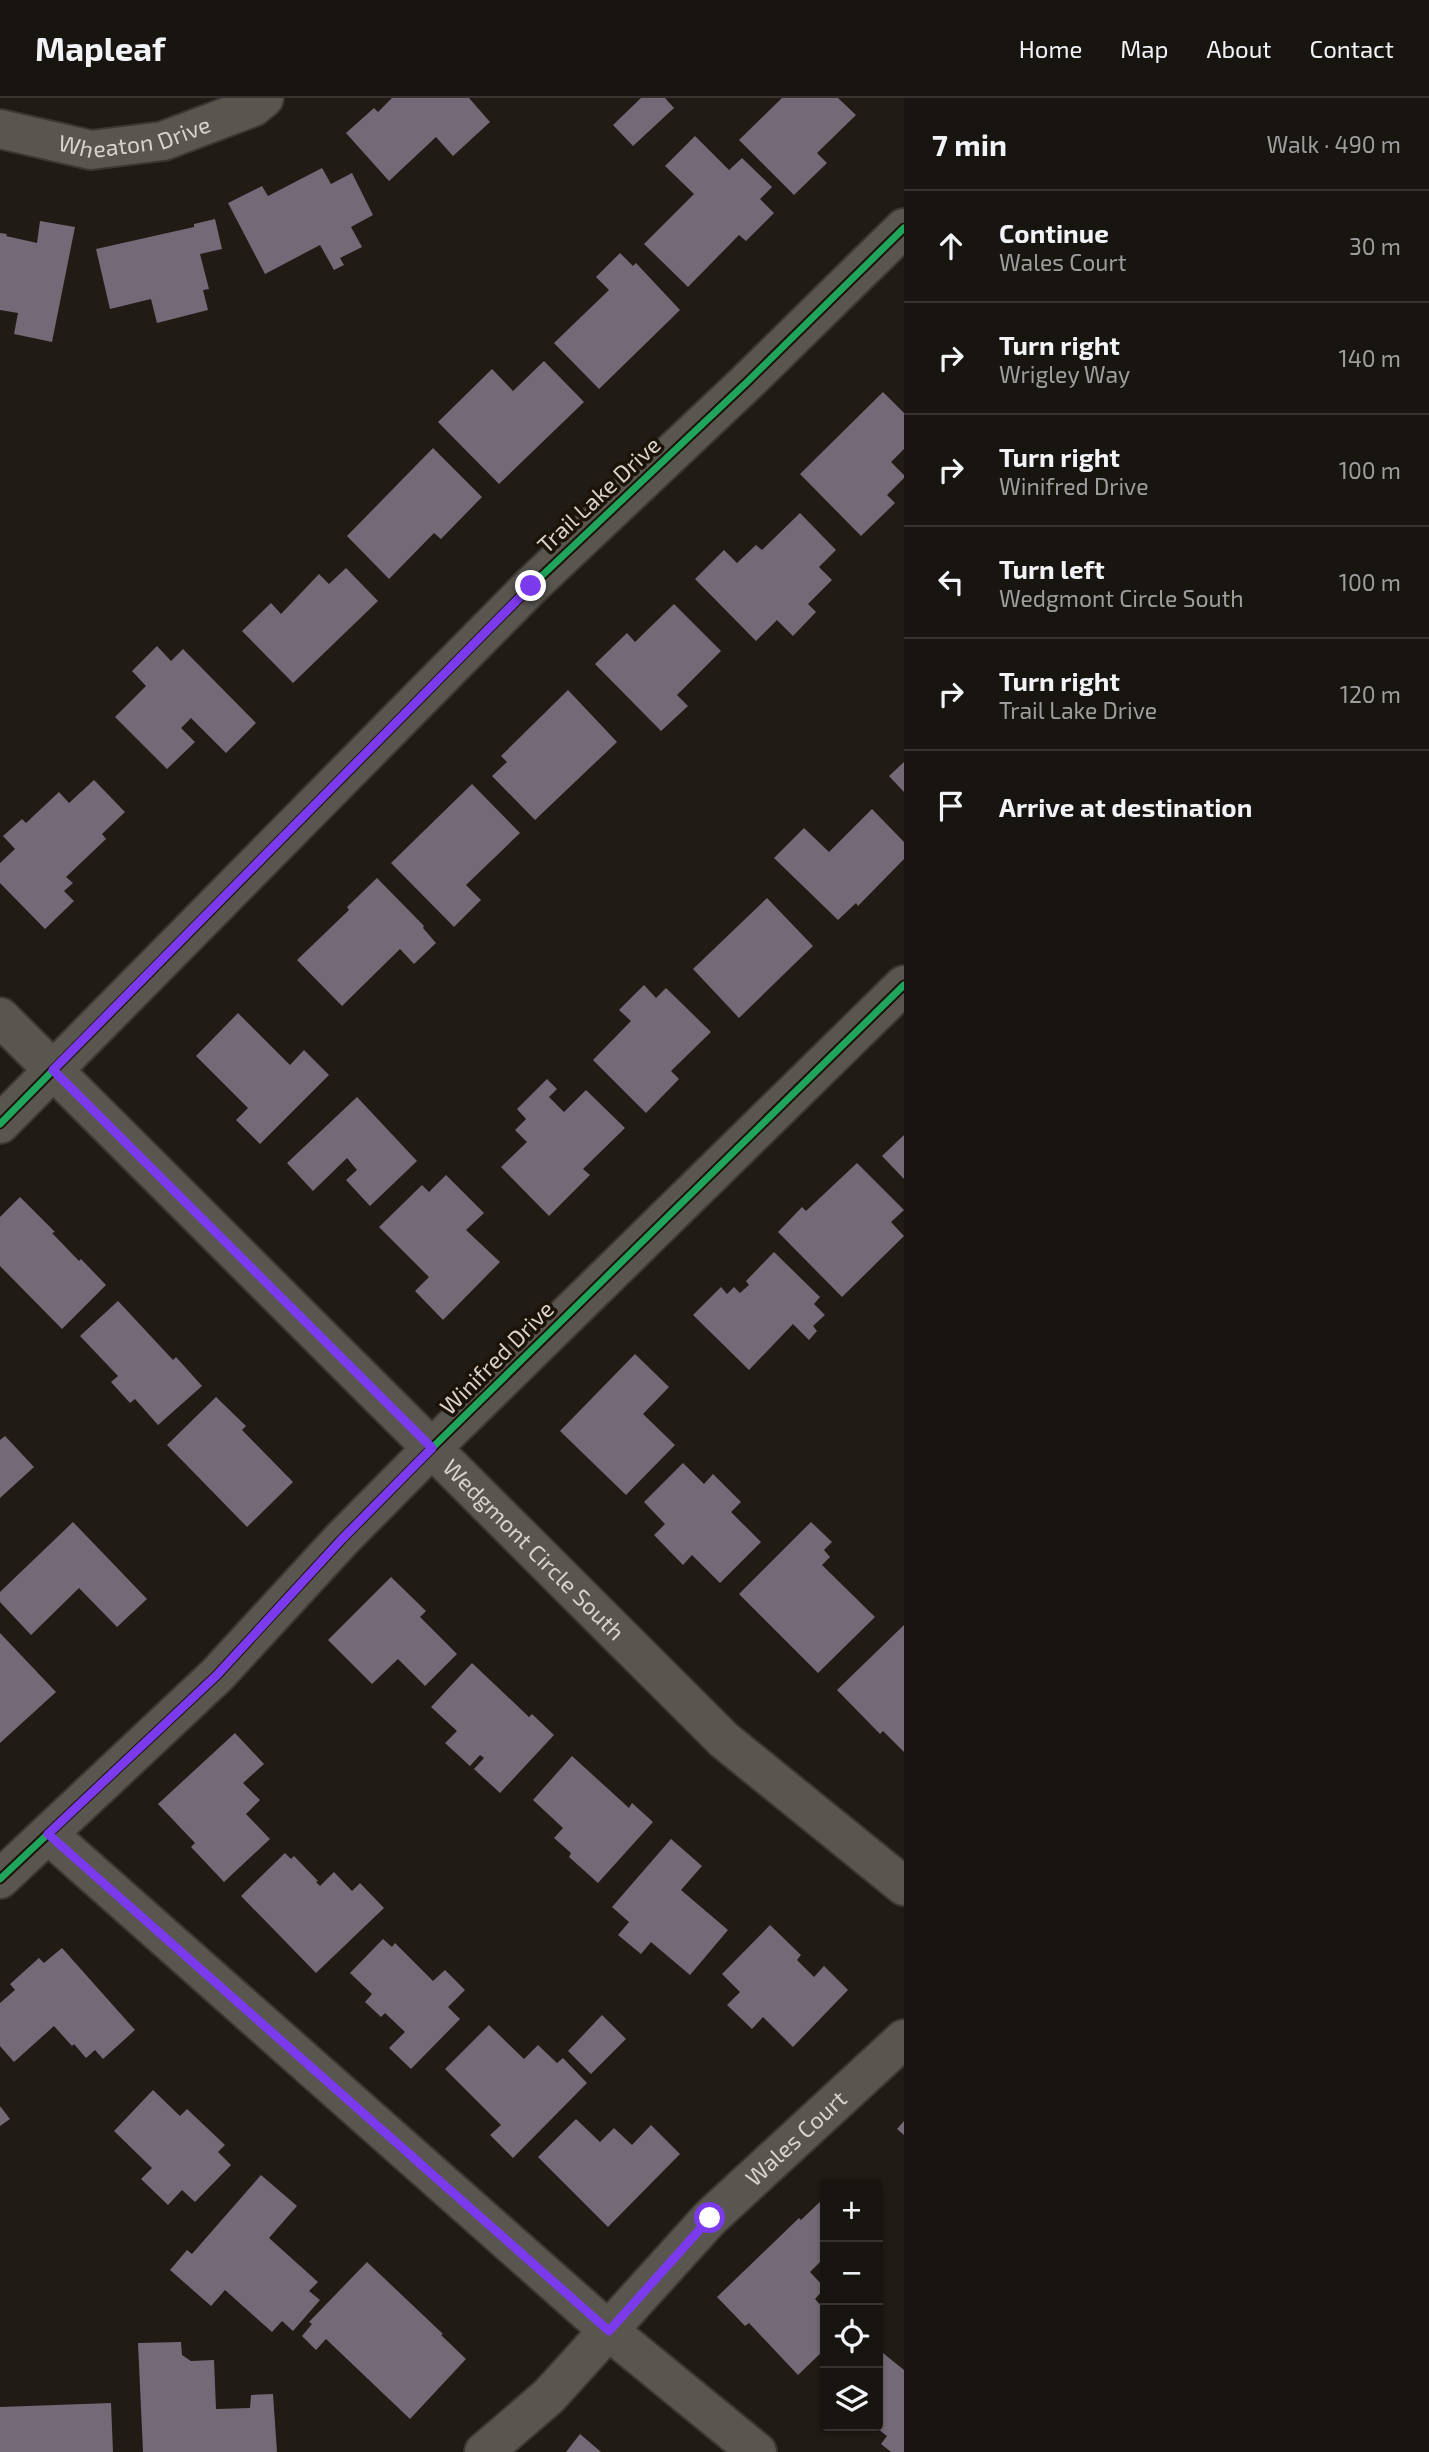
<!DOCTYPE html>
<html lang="en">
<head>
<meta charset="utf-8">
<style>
  body { margin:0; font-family:"Exo 2",sans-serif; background:#25211e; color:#f1f3f6 }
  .controls { position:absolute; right:21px; bottom:21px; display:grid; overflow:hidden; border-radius:7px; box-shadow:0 2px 5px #0004 }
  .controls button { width:63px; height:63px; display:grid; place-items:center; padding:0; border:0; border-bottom:2px solid #363330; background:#181410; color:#f1f3f6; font:35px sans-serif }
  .stop { position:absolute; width:21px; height:21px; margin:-16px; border:5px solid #7c3aed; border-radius:50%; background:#fff }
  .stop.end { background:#7c3aed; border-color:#fff; box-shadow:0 2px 7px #0008 }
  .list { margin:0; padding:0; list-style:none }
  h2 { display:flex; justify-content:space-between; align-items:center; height:91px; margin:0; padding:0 28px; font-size:30px }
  h2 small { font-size:23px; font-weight:400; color:#9f9e9f }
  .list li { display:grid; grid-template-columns:46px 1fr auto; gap:21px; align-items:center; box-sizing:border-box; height:112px; padding:0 28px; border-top:2px solid #363330 }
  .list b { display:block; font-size:26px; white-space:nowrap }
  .list p { margin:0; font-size:23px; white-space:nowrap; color:#9f9e9f }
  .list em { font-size:23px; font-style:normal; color:#9f9e9f }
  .icon { flex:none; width:38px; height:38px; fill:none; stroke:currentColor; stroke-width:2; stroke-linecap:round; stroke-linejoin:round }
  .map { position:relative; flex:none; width:904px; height:2354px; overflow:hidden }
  header { display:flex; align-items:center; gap:42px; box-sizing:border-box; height:98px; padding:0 35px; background:#181410; border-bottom:2px solid #363330 }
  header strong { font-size:33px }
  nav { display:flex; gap:38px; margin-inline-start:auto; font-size:24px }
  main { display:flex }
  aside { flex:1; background:#181410 }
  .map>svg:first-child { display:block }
  .building { fill:#746a77 }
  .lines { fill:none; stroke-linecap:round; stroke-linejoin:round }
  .minor-casing { stroke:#3b3732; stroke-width:42 }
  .minor { stroke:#595650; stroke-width:38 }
  .cycleway-casing { stroke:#1c1308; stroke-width:11 }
  .cycleway { stroke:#20a55d; stroke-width:7 }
  .route { stroke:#7c3aed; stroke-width:9 }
  .labels { text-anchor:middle; stroke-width:7; stroke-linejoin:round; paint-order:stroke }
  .street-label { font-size:23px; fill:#d9d2cb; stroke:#1c1308 }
</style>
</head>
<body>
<header>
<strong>Mapleaf</strong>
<nav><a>Home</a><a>Map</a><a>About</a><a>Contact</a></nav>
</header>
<main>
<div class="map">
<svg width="904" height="2354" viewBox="0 0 904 2354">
  <rect width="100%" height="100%" fill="#201b15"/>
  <g class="building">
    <path d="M 392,0 L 469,0 L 490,24 L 453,58 L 436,39 L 389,83 L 346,35 L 374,10 L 378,14 Z"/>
    <path d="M 641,0 L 665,0 L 674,10 L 633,48 L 613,27 Z"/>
    <path d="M 782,0 L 838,0 L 856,17 L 817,55 L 827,65 L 794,97 L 739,42 Z"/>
    <path d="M 695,38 L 729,72 L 742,60 L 772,89 L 760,101 L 774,115 L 746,143 L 739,137 L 688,189 L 644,146 L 694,96 L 665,68 Z"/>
    <path d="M 322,70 L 331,86 L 352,75 L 373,117 L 351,129 L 362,149 L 340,160 L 344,167 L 334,172 L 320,147 L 265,176 L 228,105 L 262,88 L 268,98 Z"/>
    <path d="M 215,121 L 222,151 L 200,156 L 209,191 L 203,192 L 208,212 L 157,225 L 151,201 L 110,211 L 96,151 L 194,129 L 194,126 Z"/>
    <path d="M 40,123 L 75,129 L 52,244 L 14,236 L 18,215 L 0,212 L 0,135 L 7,136 L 6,138 L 37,145 Z"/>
    <path d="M 620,155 L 633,168 L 636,165 L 680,212 L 599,291 L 554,245 L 609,192 L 596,179 Z"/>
    <path d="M 544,263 L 584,304 L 499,386 L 438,324 L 492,271 L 513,293 Z"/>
    <path d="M 883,294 L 904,315 L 904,351 L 891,364 L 904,377 L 904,380 L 887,397 L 895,405 L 861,438 L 800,376 Z"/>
    <path d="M 433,350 L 482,399 L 441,441 L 434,435 L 389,481 L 347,438 Z"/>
    <path d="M 800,415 L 836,452 L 819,469 L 832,482 L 808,506 L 816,514 L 793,538 L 777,522 L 756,543 L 695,481 L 724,452 L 737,465 L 756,447 L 762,452 Z"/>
    <path d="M 346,470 L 378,503 L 293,585 L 242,533 L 271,505 L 281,516 L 319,476 L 329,486 Z"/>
    <path d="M 674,506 L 721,553 L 677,597 L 688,608 L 661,633 L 595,566 L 627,535 L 635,544 Z"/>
    <path d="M 157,548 L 171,563 L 183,551 L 256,625 L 226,655 L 191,620 L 181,630 L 195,644 L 167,671 L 115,619 L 146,588 L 132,573 Z"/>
    <path d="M 568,592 L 617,644 L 535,722 L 492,678 L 507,664 L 501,658 Z"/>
    <path d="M 904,664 L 904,694 L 889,678 Z"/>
    <path d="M 94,682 L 125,714 L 102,736 L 106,741 L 66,779 L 73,785 L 64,793 L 74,803 L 45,831 L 0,785 L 0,765 L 15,751 L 3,738 L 22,721 L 26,725 L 59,694 L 69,705 Z"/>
    <path d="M 472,686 L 520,735 L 466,787 L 481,802 L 454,829 L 391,765 Z"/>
    <path d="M 872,711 L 904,744 L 904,761 L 858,808 L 856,805 L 838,822 L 774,760 L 804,730 L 829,754 Z"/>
    <path d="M 377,780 L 424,828 L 423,830 L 436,845 L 414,866 L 400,851 L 342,908 L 297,862 L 349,812 L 347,809 Z"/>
    <path d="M 767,800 L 813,848 L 739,920 L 693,871 Z"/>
    <path d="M 644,887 L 656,900 L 666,890 L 711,934 L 671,973 L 679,981 L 646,1015 L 593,962 L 631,923 L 619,912 Z"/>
    <path d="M 238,915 L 290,967 L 304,952 L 329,977 L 260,1046 L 236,1022 L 248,1010 L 196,958 Z"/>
    <path d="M 547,981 L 557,991 L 549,999 L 564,1014 L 586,992 L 625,1030 L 583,1071 L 590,1077 L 549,1118 L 501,1069 L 527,1044 L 515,1032 L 526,1021 L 517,1011 Z"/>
    <path d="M 357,999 L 417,1063 L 370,1108 L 346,1082 L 357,1072 L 347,1060 L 313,1093 L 287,1065 Z"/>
    <path d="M 904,1037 L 904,1081 L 882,1058 Z"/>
    <path d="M 857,1065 L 904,1112 L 891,1124 L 904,1138 L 842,1199 L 778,1134 L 802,1109 L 806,1113 Z"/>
    <path d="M 446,1077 L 484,1115 L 466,1132 L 500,1164 L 443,1222 L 415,1193 L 429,1179 L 379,1129 L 422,1087 L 429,1094 Z"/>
    <path d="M 20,1099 L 55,1134 L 52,1135 L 79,1163 L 81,1161 L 106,1187 L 62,1231 L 0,1168 L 0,1119 Z"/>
    <path d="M 774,1154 L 820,1199 L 814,1206 L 825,1217 L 813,1228 L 817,1233 L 809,1242 L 793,1226 L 749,1272 L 693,1217 L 721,1189 L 727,1196 L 734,1189 L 740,1195 L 749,1187 L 746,1183 Z"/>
    <path d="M 118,1203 L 173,1262 L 176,1259 L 202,1288 L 158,1327 L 135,1301 L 130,1305 L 111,1284 L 118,1278 L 80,1238 Z"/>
    <path d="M 635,1256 L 669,1289 L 643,1316 L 675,1347 L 626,1397 L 560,1333 Z"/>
    <path d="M 216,1299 L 246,1328 L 242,1332 L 293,1384 L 247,1429 L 167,1347 Z"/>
    <path d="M 5,1338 L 34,1369 L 0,1400 L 0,1342 Z"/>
    <path d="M 683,1365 L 704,1386 L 713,1376 L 741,1404 L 731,1414 L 761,1444 L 720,1485 L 692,1457 L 683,1467 L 654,1437 L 665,1426 L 644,1404 Z"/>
    <path d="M 73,1424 L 147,1501 L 117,1529 L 79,1490 L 31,1537 L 0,1504 L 0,1494 Z"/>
    <path d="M 811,1424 L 832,1444 L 824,1452 L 830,1459 L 822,1467 L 875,1519 L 818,1575 L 739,1496 Z"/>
    <path d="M 391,1479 L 426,1513 L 420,1519 L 457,1556 L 425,1588 L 398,1561 L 372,1586 L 328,1542 Z"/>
    <path d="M 904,1527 L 904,1654 L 883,1633 L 880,1636 L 837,1592 Z"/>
    <path d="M 0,1535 L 56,1594 L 0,1645 Z"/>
    <path d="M 472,1565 L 529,1619 L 532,1616 L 554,1637 L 500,1695 L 474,1671 L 484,1660 L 480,1657 L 470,1668 L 445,1645 L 457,1633 L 431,1609 Z"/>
    <path d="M 235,1635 L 264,1666 L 243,1685 L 260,1702 L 246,1716 L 270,1741 L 224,1784 L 191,1749 L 195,1745 L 158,1706 Z"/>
    <path d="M 572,1658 L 629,1710 L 632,1705 L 653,1724 L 598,1785 L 569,1759 L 571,1755 L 554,1740 L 563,1730 L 533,1702 Z"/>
    <path d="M 671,1741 L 702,1768 L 681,1792 L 728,1832 L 690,1877 L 651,1844 L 641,1856 L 618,1837 L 629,1824 L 612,1809 Z"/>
    <path d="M 285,1755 L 291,1761 L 294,1758 L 318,1783 L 316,1784 L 320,1788 L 334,1774 L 352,1793 L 360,1785 L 384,1810 L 316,1875 L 241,1798 Z"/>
    <path d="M 770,1827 L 801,1857 L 797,1862 L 814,1879 L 824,1868 L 848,1892 L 793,1949 L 763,1919 L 752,1931 L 727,1907 L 740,1894 L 722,1876 Z"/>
    <path d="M 383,1841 L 392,1849 L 395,1845 L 433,1883 L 445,1872 L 465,1892 L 448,1909 L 460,1921 L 411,1971 L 389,1950 L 405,1934 L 385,1915 L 381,1919 L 365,1904 L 372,1896 L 350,1875 Z"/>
    <path d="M 62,1850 L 135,1932 L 103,1961 L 95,1952 L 86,1960 L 74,1946 L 72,1948 L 54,1928 L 14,1964 L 0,1948 L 0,1905 L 15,1892 L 10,1886 L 39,1860 L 44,1865 Z"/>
    <path d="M 602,1917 L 626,1941 L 591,1976 L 568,1953 Z"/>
    <path d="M 489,1927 L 524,1961 L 538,1947 L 557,1965 L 563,1960 L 587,1985 L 513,2060 L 490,2037 L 501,2027 L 445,1971 Z"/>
    <path d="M 153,1992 L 180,2018 L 187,2011 L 225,2047 L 218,2054 L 231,2067 L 195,2104 L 182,2092 L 168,2107 L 141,2081 L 152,2070 L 114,2033 Z"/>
    <path d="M 0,2008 L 10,2021 L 0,2028 Z"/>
    <path d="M 576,2021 L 600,2044 L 614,2030 L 632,2047 L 651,2027 L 680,2056 L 608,2129 L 538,2059 Z"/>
    <path d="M 904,2023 L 904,2037 L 897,2031 Z"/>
    <path d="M 261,2077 L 297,2108 L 269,2140 L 318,2184 L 309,2193 L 320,2202 L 293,2233 L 282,2223 L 272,2234 L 225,2192 L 211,2208 L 170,2172 L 187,2152 L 192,2156 Z"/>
    <path d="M 825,2099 L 825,2159 L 810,2174 L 825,2190 L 815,2201 L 825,2212 L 825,2251 L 798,2277 L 749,2225 L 745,2228 L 717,2199 L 799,2120 L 801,2122 Z"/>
    <path d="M 367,2164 L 443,2236 L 441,2237 L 466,2261 L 410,2321 L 326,2241 L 316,2252 L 302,2238 L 312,2226 L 309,2224 Z"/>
    <path d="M 181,2244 L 182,2257 L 191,2263 L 214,2262 L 216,2311 L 250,2310 L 251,2297 L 273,2296 L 277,2354 L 143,2354 L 138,2245 Z"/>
    <path d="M 878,2251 L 904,2272 L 904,2354 L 891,2354 L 881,2346 L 887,2338 L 874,2328 L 878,2328 Z"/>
    <path d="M 111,2305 L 113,2354 L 0,2354 L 0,2309 Z"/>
    <path d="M 580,2336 L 601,2354 L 566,2354 Z"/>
  </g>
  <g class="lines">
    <defs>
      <g id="minor">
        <path id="s1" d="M 0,31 L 91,52 L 163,43 L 253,9 L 264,0"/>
        <path id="s2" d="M 0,919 L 724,1642 L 904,1788"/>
        <path d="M 0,1026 L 531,488 L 746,285 L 904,130"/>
        <path d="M 48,1736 L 609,2233 L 757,2354"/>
        <path d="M 0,1781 L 217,1577 L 342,1441 L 432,1350 L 904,887"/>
        <path id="s3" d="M 484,2354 L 549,2298 L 710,2120 L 904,1941"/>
      </g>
    </defs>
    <use href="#minor" class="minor-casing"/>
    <use href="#minor" class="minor"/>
    <defs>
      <g id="cycleway">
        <path d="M 0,1026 L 531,488 L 746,285 L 904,130"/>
        <path d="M 0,1781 L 217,1577 L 342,1441 L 432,1350 L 904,887"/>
      </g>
    </defs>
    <use href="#cycleway" class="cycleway-casing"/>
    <use href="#cycleway" class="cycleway"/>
  </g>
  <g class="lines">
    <path class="route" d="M 531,488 L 53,972 L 432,1350 L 342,1441 L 217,1577 L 48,1736 L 609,2233 L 710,2120"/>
  </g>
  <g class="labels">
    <g class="street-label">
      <text dy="8" stroke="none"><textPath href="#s1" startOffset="138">Wheaton Drive</textPath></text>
      <text transform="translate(599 397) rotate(-43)" y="8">Trail Lake Drive</text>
      <text transform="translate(497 1260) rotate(-45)" y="8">Winifred Drive</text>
      <text dy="8" stroke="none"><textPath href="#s2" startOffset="754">Wedgmont Circle South</textPath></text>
      <text dy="8" stroke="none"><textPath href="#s3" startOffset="443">Wales Court</textPath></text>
    </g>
  </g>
</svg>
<div class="controls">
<button>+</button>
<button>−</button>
<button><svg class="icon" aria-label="locate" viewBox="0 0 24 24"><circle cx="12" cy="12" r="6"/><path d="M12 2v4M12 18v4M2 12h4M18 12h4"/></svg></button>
<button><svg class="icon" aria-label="layers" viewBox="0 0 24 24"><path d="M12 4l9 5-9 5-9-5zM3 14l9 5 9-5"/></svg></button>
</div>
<div class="stop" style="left:710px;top:2120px"></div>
<div class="stop end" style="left:531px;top:488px"></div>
</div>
<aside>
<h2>7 min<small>Walk · 490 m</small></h2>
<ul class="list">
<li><svg class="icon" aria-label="ahead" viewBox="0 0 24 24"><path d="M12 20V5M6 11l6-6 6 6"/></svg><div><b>Continue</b><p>Wales Court</p></div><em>30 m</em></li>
<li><svg class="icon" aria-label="right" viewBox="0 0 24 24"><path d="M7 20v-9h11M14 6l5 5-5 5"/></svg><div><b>Turn right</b><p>Wrigley Way</p></div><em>140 m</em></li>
<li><svg class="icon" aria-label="right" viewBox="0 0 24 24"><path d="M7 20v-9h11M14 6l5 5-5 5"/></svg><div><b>Turn right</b><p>Winifred Drive</p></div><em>100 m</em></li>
<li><svg class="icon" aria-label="left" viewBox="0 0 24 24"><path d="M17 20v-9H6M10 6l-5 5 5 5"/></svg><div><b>Turn left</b><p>Wedgmont Circle South</p></div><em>100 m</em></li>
<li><svg class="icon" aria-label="right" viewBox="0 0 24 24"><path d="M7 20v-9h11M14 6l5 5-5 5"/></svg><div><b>Turn right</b><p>Trail Lake Drive</p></div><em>120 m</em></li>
<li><svg class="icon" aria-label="arrive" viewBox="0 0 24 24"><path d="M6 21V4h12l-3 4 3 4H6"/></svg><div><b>Arrive at destination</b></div></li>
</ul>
</aside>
</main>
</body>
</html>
